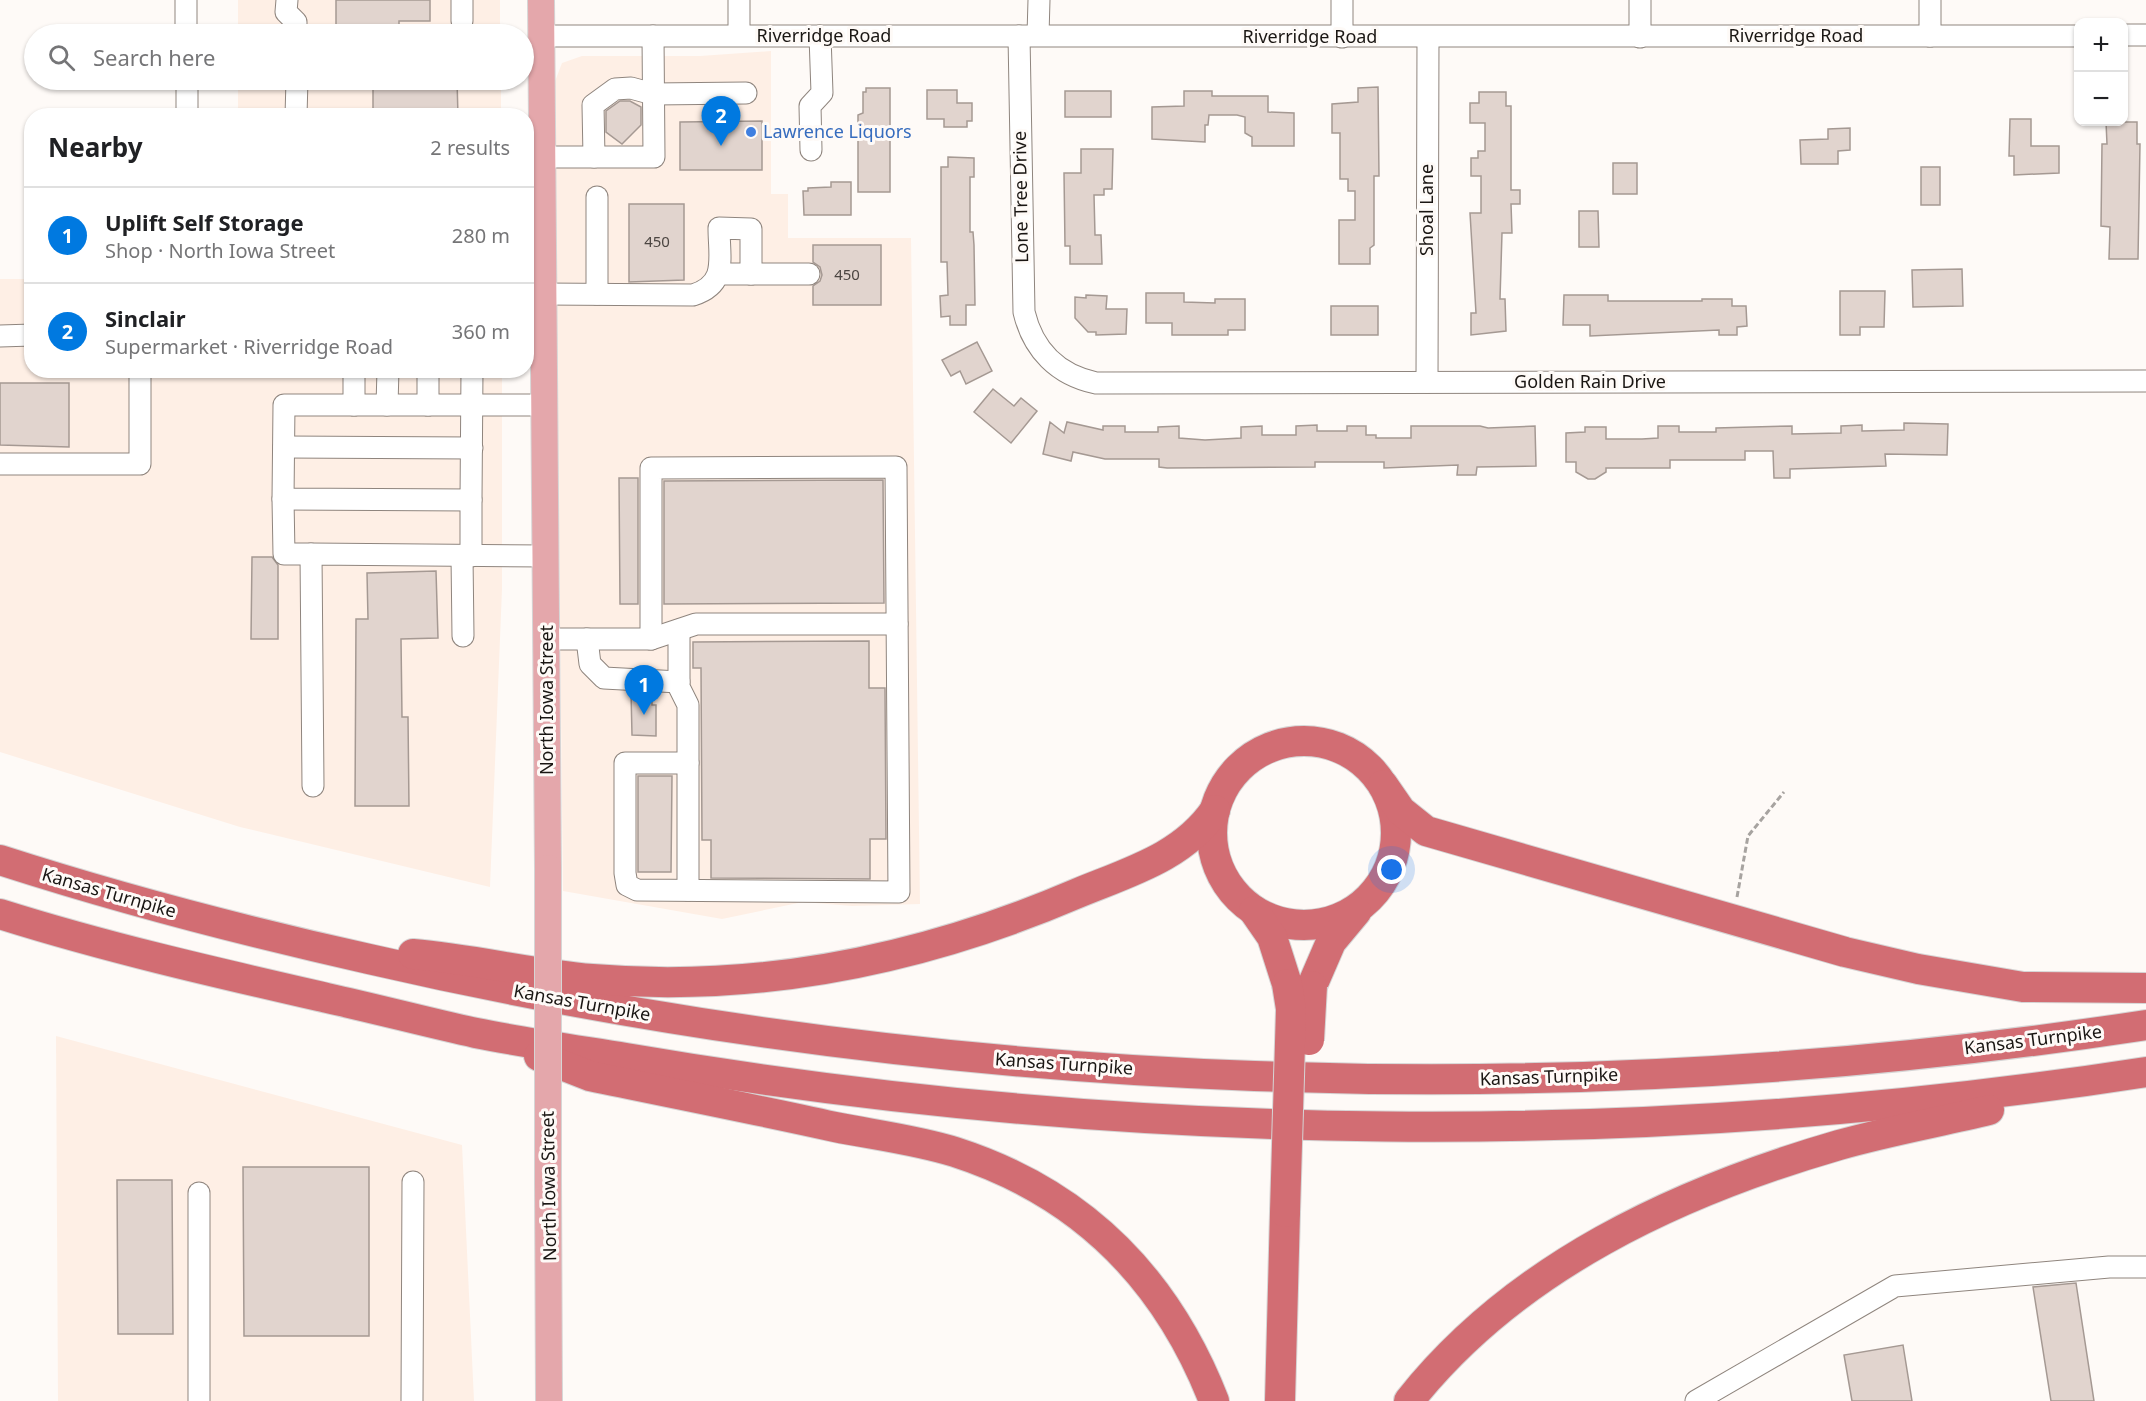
<!DOCTYPE html>
<html lang="en">
<head>
<meta charset="utf-8">
<style>
  body { margin:0; font-family:"Noto Sans",sans-serif; background:#f6f6f6; color:#202124 }
  .controls { position:absolute; right:18px; top:18px; display:grid; overflow:hidden; border-radius:12px; box-shadow:0 2px 4px #0004 }
  .controls button { width:54px; height:54px; display:grid; place-items:center; padding:0; border:0; border-bottom:2px solid #e0e0e0; background:#fff; color:#202124; font:30px sans-serif }
  .you { position:absolute; left:1392px; top:870px; width:21px; height:21px; margin:-15px; border:4px solid #fff; border-radius:50%; background:#1a73e8; box-shadow:0 0 0 9px #1a73e833 }
  .badge { display:grid; place-items:center; width:39px; height:39px; border-radius:50%; background:#0079e0; color:#fff; font-size:20px; font-weight:700 }
  .pin { position:absolute; translate:-50% -50px; filter:drop-shadow(0 2px 3px #0008) }
  .pin::after { content:''; position:absolute; top:32px; width:21px; height:18px; background:inherit; clip-path:polygon(0 0,100% 0,50% 100%) }
  .list { margin:0; padding:0; list-style:none }
  h2 { display:flex; justify-content:space-between; align-items:center; height:78px; margin:0; padding:0 24px; font-size:26px }
  h2 small { font-size:20px; font-weight:400; color:#757577 }
  .list li { display:grid; grid-template-columns:39px 1fr auto; gap:18px; align-items:center; box-sizing:border-box; height:96px; padding:0 24px; border-top:2px solid #e0e0e0 }
  .list b { display:block; font-size:22px; white-space:nowrap }
  .list p { margin:0; font-size:20px; white-space:nowrap; color:#757577 }
  .list em { font-size:20px; font-style:normal; color:#757577 }
  .icon { flex:none; width:33px; height:33px; fill:none; stroke:currentColor; stroke-width:2; stroke-linecap:round; stroke-linejoin:round }
  .map { position:relative; flex:none; width:2146px; height:1401px; overflow:hidden }
  .search { position:absolute; background:#fff; box-shadow:0 2px 4px #0004; left:24px; top:24px; width:510px; height:66px; display:flex; align-items:center; gap:15px; box-sizing:border-box; padding:0 21px; border-radius:33px; color:#757577; font-size:22px }
  .panel { position:absolute; background:#fff; box-shadow:0 2px 4px #0004; left:24px; top:108px; width:510px; height:270px; border-radius:24px }
  .map>svg:first-child { display:block }
  .built { fill:#feefe5 }
  .building { fill:#e1d4ce; stroke:#a59993; stroke-width:1.5 }
  .lines { fill:none; stroke-linecap:round; stroke-linejoin:round }
  .minor-casing { stroke:#8f857e; stroke-width:23 }
  .major-casing { stroke:#d6d5d5; stroke-width:28 }
  .highway-casing { stroke:#d6d5d5; stroke-width:32 }
  .path { stroke:#a7a3a0; stroke-width:3; stroke-dasharray:6 3; stroke-linecap:butt }
  .minor { stroke:#fff; stroke-width:21 }
  .major { stroke:#e4a7ab; stroke-width:26 }
  .highway { stroke:#d26d73; stroke-width:30 }
  .major-bridge-casing { stroke:#d6d5d5; stroke-width:28; stroke-linecap:butt }
  .highway-bridge-casing { stroke:#d6d5d5; stroke-width:32; stroke-linecap:butt }
  .major-bridge { stroke:#e4a7ab; stroke-width:26 }
  .highway-bridge { stroke:#d26d73; stroke-width:30 }
  .shop-dot { fill:#3f7fe0; stroke:#fefaf7; stroke-width:2 }
  .labels { text-anchor:middle; stroke-width:6; stroke-linejoin:round; paint-order:stroke }
  .number-label { font-size:15px; fill:#4c4642 }
  .street-label { font-size:18px; fill:#1a1613; stroke:#fefaf7 }
  .shop-label { font-size:18px; fill:#366cbe; stroke:#fefaf7; text-anchor:start }
</style>
</head>
<body>
<div class="map">
<svg width="2146" height="1401" viewBox="0 0 2146 1401">
  <rect width="100%" height="100%" fill="#fefaf7"/>
  <g class="built">
    <rect x="238" y="0" width="262" height="34"/>
    <path d="M 771,51 L 771,194 L 788,194 L 788,238 L 911,238 L 920,904 L 852,906 L 803,902 L 722,919 L 563,891 L 554,84 L 562,63 L 582,56 L 700,56 Z"/>
    <rect x="238" y="80" width="263" height="35"/>
    <path d="M 0,279 L 31,279 L 32,370 L 502,371 L 502,589 L 490,887 L 240,827 L 0,752 Z"/>
    <path d="M 56,1036 L 462,1145 L 474,1401 L 58,1401 Z"/>
  </g>
  <g class="building">
    <path d="M 336,0 L 430,0 L 430,21 L 399,21 L 399,29 L 386,29 L 386,34 L 336,34 Z"/>
    <path d="M 373,80 L 457,80 L 458,116 L 373,116 Z"/>
    <path d="M 1378,87 L 1379,176 L 1374,176 L 1374,245 L 1370,248 L 1370,264 L 1339,264 L 1339,220 L 1355,220 L 1355,191 L 1348,191 L 1348,179 L 1340,179 L 1340,133 L 1332,133 L 1332,104 L 1358,102 L 1358,88 Z"/>
    <path d="M 866,88 L 890,88 L 890,192 L 858,192 L 858,115 L 863,113 L 863,92 L 866,92 Z"/>
    <path d="M 927,90 L 957,90 L 957,103 L 972,103 L 972,121 L 967,121 L 967,127 L 944,127 L 944,119 L 927,119 Z"/>
    <rect x="1065" y="91" width="46" height="26"/>
    <path d="M 1184,91 L 1212,91 L 1212,96 L 1268,96 L 1268,112 L 1294,113 L 1294,146 L 1252,146 L 1252,137 L 1245,133 L 1245,117 L 1237,115 L 1209,115 L 1208,125 L 1205,125 L 1205,142 L 1152,139 L 1152,107 L 1184,106 Z"/>
    <path d="M 1479,92 L 1506,92 L 1506,106 L 1511,106 L 1511,190 L 1520,190 L 1520,204 L 1511,204 L 1512,233 L 1502,233 L 1500,299 L 1505,299 L 1506,331 L 1471,335 L 1471,313 L 1476,313 L 1470,213 L 1481,213 L 1481,176 L 1471,176 L 1471,158 L 1478,158 L 1478,151 L 1485,151 L 1485,123 L 1470,123 L 1470,103 L 1479,103 Z"/>
    <path d="M 620,101 L 630,101 L 641,107 L 641,125 L 622,144 L 606,132 L 606,111 Z"/>
    <path d="M 2010,119 L 2031,119 L 2031,146 L 2059,146 L 2059,173 L 2014,175 L 2014,156 L 2009,156 Z"/>
    <path d="M 762,121 L 762,170 L 680,170 L 680,122 Z"/>
    <path d="M 2106,122 L 2137,122 L 2137,144 L 2140,144 L 2138,259 L 2109,259 L 2110,227 L 2101,226 L 2102,144 L 2107,144 Z"/>
    <path d="M 1850,128 L 1850,150 L 1838,151 L 1838,164 L 1801,164 L 1800,140 L 1828,139 L 1828,129 Z"/>
    <path d="M 1081,149 L 1113,149 L 1112,189 L 1104,189 L 1104,195 L 1094,195 L 1095,235 L 1101,235 L 1102,264 L 1070,264 L 1070,246 L 1065,246 L 1064,173 L 1081,173 Z"/>
    <path d="M 948,157 L 974,158 L 974,177 L 970,177 L 970,232 L 973,232 L 974,245 L 975,305 L 966,305 L 966,325 L 950,325 L 950,316 L 941,317 L 940,296 L 948,295 L 947,262 L 941,262 L 941,167 L 948,167 Z"/>
    <rect x="1613" y="163" width="24" height="31"/>
    <rect x="1921" y="167" width="19" height="38"/>
    <path d="M 831,182 L 851,182 L 851,215 L 804,215 L 803,191 L 808,191 L 808,188 L 831,187 Z"/>
    <path d="M 629,204 L 684,204 L 684,280 L 629,282 Z"/>
    <path d="M 1579,211 L 1598,211 L 1599,247 L 1579,247 Z"/>
    <path d="M 813,245 L 881,245 L 881,305 L 813,305 L 813,286 L 820,281 L 822,275 L 820,267 L 813,262 Z"/>
    <path d="M 1962,269 L 1963,306 L 1913,307 L 1912,270 Z"/>
    <path d="M 1840,291 L 1885,291 L 1884,327 L 1860,327 L 1860,335 L 1840,335 Z"/>
    <path d="M 1146,293 L 1184,293 L 1184,302 L 1215,303 L 1215,299 L 1245,299 L 1245,330 L 1228,330 L 1228,335 L 1172,335 L 1172,323 L 1146,323 Z"/>
    <path d="M 1086,295 L 1107,296 L 1106,309 L 1127,309 L 1126,334 L 1096,335 L 1096,332 L 1088,332 L 1075,318 L 1075,297 L 1086,298 Z"/>
    <path d="M 1564,295 L 1608,295 L 1608,301 L 1702,301 L 1702,299 L 1732,299 L 1732,306 L 1746,306 L 1747,326 L 1737,327 L 1737,335 L 1719,335 L 1719,330 L 1590,336 L 1590,325 L 1563,325 Z"/>
    <rect x="1331" y="306" width="47" height="29"/>
    <path d="M 977,342 L 992,371 L 966,384 L 960,371 L 951,376 L 942,360 Z"/>
    <path d="M 0,383 L 69,383 L 69,447 L 0,445 Z"/>
    <path d="M 993,389 L 1014,406 L 1021,398 L 1037,411 L 1011,443 L 974,412 Z"/>
    <path d="M 1050,422 L 1064,433 L 1067,422 L 1103,430 L 1103,426 L 1125,426 L 1125,432 L 1158,432 L 1158,427 L 1179,426 L 1179,438 L 1205,440 L 1241,438 L 1241,427 L 1262,426 L 1262,435 L 1296,435 L 1296,426 L 1317,425 L 1317,431 L 1347,431 L 1347,426 L 1366,426 L 1366,435 L 1376,435 L 1376,438 L 1411,438 L 1411,426 L 1480,426 L 1488,428 L 1535,426 L 1536,466 L 1477,467 L 1476,475 L 1457,475 L 1458,465 L 1384,468 L 1384,462 L 1315,462 L 1315,467 L 1167,468 L 1159,467 L 1159,459 L 1105,459 L 1073,452 L 1071,461 L 1043,454 Z"/>
    <path d="M 1904,423 L 1948,424 L 1947,455 L 1885,454 L 1886,466 L 1790,469 L 1790,478 L 1774,478 L 1773,451 L 1745,451 L 1745,460 L 1670,460 L 1670,468 L 1606,468 L 1606,472 L 1595,479 L 1588,479 L 1576,472 L 1576,462 L 1566,462 L 1566,433 L 1585,432 L 1585,427 L 1606,427 L 1606,439 L 1642,439 L 1658,438 L 1658,426 L 1679,426 L 1679,432 L 1716,432 L 1716,428 L 1792,426 L 1792,434 L 1841,433 L 1841,426 L 1862,425 L 1862,431 L 1904,430 Z"/>
    <path d="M 619,478 L 638,478 L 638,604 L 620,604 Z"/>
    <path d="M 883,480 L 884,603 L 664,604 L 664,481 Z"/>
    <path d="M 252,557 L 272,557 L 278,565 L 278,639 L 251,639 Z"/>
    <path d="M 436,571 L 438,638 L 401,639 L 402,717 L 408,717 L 409,806 L 355,806 L 356,619 L 368,619 L 367,573 Z"/>
    <path d="M 869,641 L 869,688 L 885,688 L 886,839 L 870,839 L 870,879 L 711,878 L 711,840 L 702,840 L 701,668 L 693,668 L 693,642 Z"/>
    <path d="M 631,692 L 652,693 L 652,705 L 656,705 L 656,736 L 632,735 Z"/>
    <path d="M 638,776 L 672,776 L 671,872 L 638,872 Z"/>
    <path d="M 243,1167 L 369,1167 L 369,1336 L 244,1336 Z"/>
    <path d="M 117,1180 L 172,1180 L 173,1334 L 118,1334 Z"/>
    <path d="M 2076,1283 L 2094,1401 L 2051,1401 L 2033,1287 Z"/>
    <path d="M 1903,1345 L 1912,1401 L 1852,1401 L 1844,1355 Z"/>
  </g>
  <g class="lines">
    <defs>
      <g id="minor">
        <path d="M 186,0 L 186,34"/>
        <path d="M 287,0 L 286,12 L 296,22 L 296,34"/>
        <path d="M 462,0 L 462,21"/>
        <path d="M 739,0 L 739,35"/>
        <path d="M 1640,0 L 1640,37"/>
        <path d="M 1930,0 L 1930,36"/>
        <path d="M 1038,35 L 1039,0"/>
        <path d="M 2124,35 L 2146,35"/>
        <path d="M 541,36 L 2078,36"/>
        <path d="M 1019,36 L 1024,312 C 1033,350 1058,375 1096,383 L 2146,381"/>
        <path d="M 1342,37 L 1342,0"/>
        <path d="M 187,80 L 187,116"/>
        <path d="M 296,116 L 297,80"/>
        <path d="M 811,150 L 810,106 L 822,93 L 820,36"/>
        <path d="M 541,157 L 654,157 L 653,36"/>
        <path d="M 594,157 L 593,105 L 615,89 L 631,88 L 653,94 L 746,93"/>
        <path d="M 720,274 L 809,274"/>
        <path d="M 543,294 L 693,295 C 728,284 719,258 719,228 L 751,229 L 751,274"/>
        <path d="M 597,294 L 597,197"/>
        <path d="M 0,336 L 32,335"/>
        <path d="M 472,370 L 471,500 L 283,499 L 284,405 L 544,405"/>
        <path d="M 1427,382 L 1428,37"/>
        <path d="M 354,405 L 354,370"/>
        <path d="M 387,405 L 388,370"/>
        <path d="M 428,405 L 428,370"/>
        <path d="M 284,447 L 472,448"/>
        <path d="M 0,464 L 140,464 L 140,370"/>
        <path d="M 283,499 L 284,554 L 311,554"/>
        <path d="M 471,500 L 471,556"/>
        <path d="M 462,556 L 463,636"/>
        <path d="M 679,630 L 679,687 L 688,705 L 688,890"/>
        <path d="M 546,639 L 651,639 L 696,624 L 897,624"/>
        <path d="M 587,639 L 590,664 L 604,678 L 679,682"/>
        <path d="M 651,639 L 651,468 L 896,467 L 899,892 L 637,890 L 627,885 L 625,873 L 625,763 L 688,763"/>
        <path d="M 313,786 L 311,554 L 546,556"/>
        <path d="M 199,1193 L 199,1401"/>
        <path d="M 412,1401 L 413,1182"/>
        <path d="M 1696,1401 L 1895,1286 L 2109,1267 L 2146,1267"/>
      </g>
      <g id="major">
        <path d="M 541,0 L 548,868"/>
        <path d="M 548,1180 L 549,1401"/>
      </g>
      <g id="highway">
        <circle cx="1304" cy="833" r="92"/>
        <path d="M 1383,785 L 1401,811 L 1426,831 L 1845,952 L 1918,969 L 2023,987 L 2146,988"/>
        <path d="M 0,860 C 121,899 244,931 369,959 C 950,1093 1557,1115 2146,1025"/>
        <path d="M 1254,911 L 1272,937 L 1287,984"/>
        <path d="M 0,914 C 108,948 218,973 327,998 C 377,1009 426,1022 476,1033 C 526,1043 576,1050 626,1058 C 1128,1144 1643,1150 2146,1072"/>
        <path d="M 413,954 C 473,959 532,974 592,979 C 760,993 924,959 1078,893 C 1129,872 1183,857 1215,810"/>
        <path d="M 1312,986 L 1331,942 L 1356,912"/>
        <path d="M 539,1056 L 590,1076 C 672,1093 754,1109 835,1127 C 875,1135 917,1140 955,1152 C 1082,1193 1166,1278 1214,1401"/>
        <path d="M 1280,1401 L 1285,1212"/>
        <path d="M 1409,1401 C 1515,1267 1677,1192 1839,1145 C 1888,1131 1939,1122 1989,1110"/>
      </g>
    </defs>
    <use href="#minor" class="minor-casing"/>
    <use href="#major" class="major-casing"/>
    <use href="#highway" class="highway-casing"/>
    <path class="path" d="M 1737,897 L 1748,836 L 1784,792"/>
    <use href="#minor" class="minor"/>
    <use href="#major" class="major"/>
    <use href="#highway" class="highway"/>
    <defs>
      <path id="major-bridge" d="M 548,1180 L 548,868"/>
      <g id="highway-bridge">
        <path d="M 1309,1040 L 1312,986"/>
        <path d="M 1285,1212 L 1291,1009 L 1287,984"/>
      </g>
    </defs>
    <use href="#major-bridge" class="major-bridge-casing"/>
    <use href="#highway-bridge" class="highway-bridge-casing"/>
    <use href="#major-bridge" class="major-bridge"/>
    <use href="#highway-bridge" class="highway-bridge"/>
  </g>
  <circle class="shop-dot" cx="751" cy="132" r="6"/>
  <g class="labels">
    <g class="number-label">
      <text x="657" y="247">450</text>
      <text x="847" y="280">450</text>
    </g>
    <g class="street-label">
      <text x="824" y="42">Riverridge Road</text>
      <text x="1796" y="42">Riverridge Road</text>
      <text x="1310" y="43">Riverridge Road</text>
      <text transform="translate(1021 197) rotate(-91)" y="6">Lone Tree Drive</text>
      <text transform="translate(1427 210) rotate(-90)" y="6">Shoal Lane</text>
      <text x="1590" y="388">Golden Rain Drive</text>
      <text transform="translate(547 700) rotate(-90)" y="6">North Iowa Street</text>
      <text transform="translate(109 893) rotate(16)" y="6">Kansas Turnpike</text>
      <text transform="translate(582 1003) rotate(10)" y="6">Kansas Turnpike</text>
      <text transform="translate(2033 1040) rotate(-7)" y="6">Kansas Turnpike</text>
      <text transform="translate(1064 1064) rotate(4)" y="6">Kansas Turnpike</text>
      <text transform="translate(1549 1077) rotate(-2)" y="6">Kansas Turnpike</text>
      <text transform="translate(549 1186) rotate(-91)" y="6">North Iowa Street</text>
    </g>
    <g class="shop-label">
      <text x="763" y="138">Lawrence Liquors</text>
    </g>
  </g>
</svg>
<div class="controls">
<button>+</button>
<button>−</button>
</div>
<div class="you"></div>
<div class="pin badge" style="left:644px;top:715px">1</div>
<div class="pin badge" style="left:721px;top:146px">2</div>
<div class="search"><svg class="icon" aria-label="search" viewBox="0 0 24 24"><circle cx="10" cy="10" r="6"/><path d="M15 15l6 6"/></svg>Search here</div>
<section class="panel">
<h2>Nearby<small>2 results</small></h2>
<ul class="list">
<li><span class="badge">1</span><div><b>Uplift Self Storage</b><p>Shop · North Iowa Street</p></div><em>280 m</em></li>
<li><span class="badge">2</span><div><b>Sinclair</b><p>Supermarket · Riverridge Road</p></div><em>360 m</em></li>
</ul>
</section>
</div>
</body>
</html>
